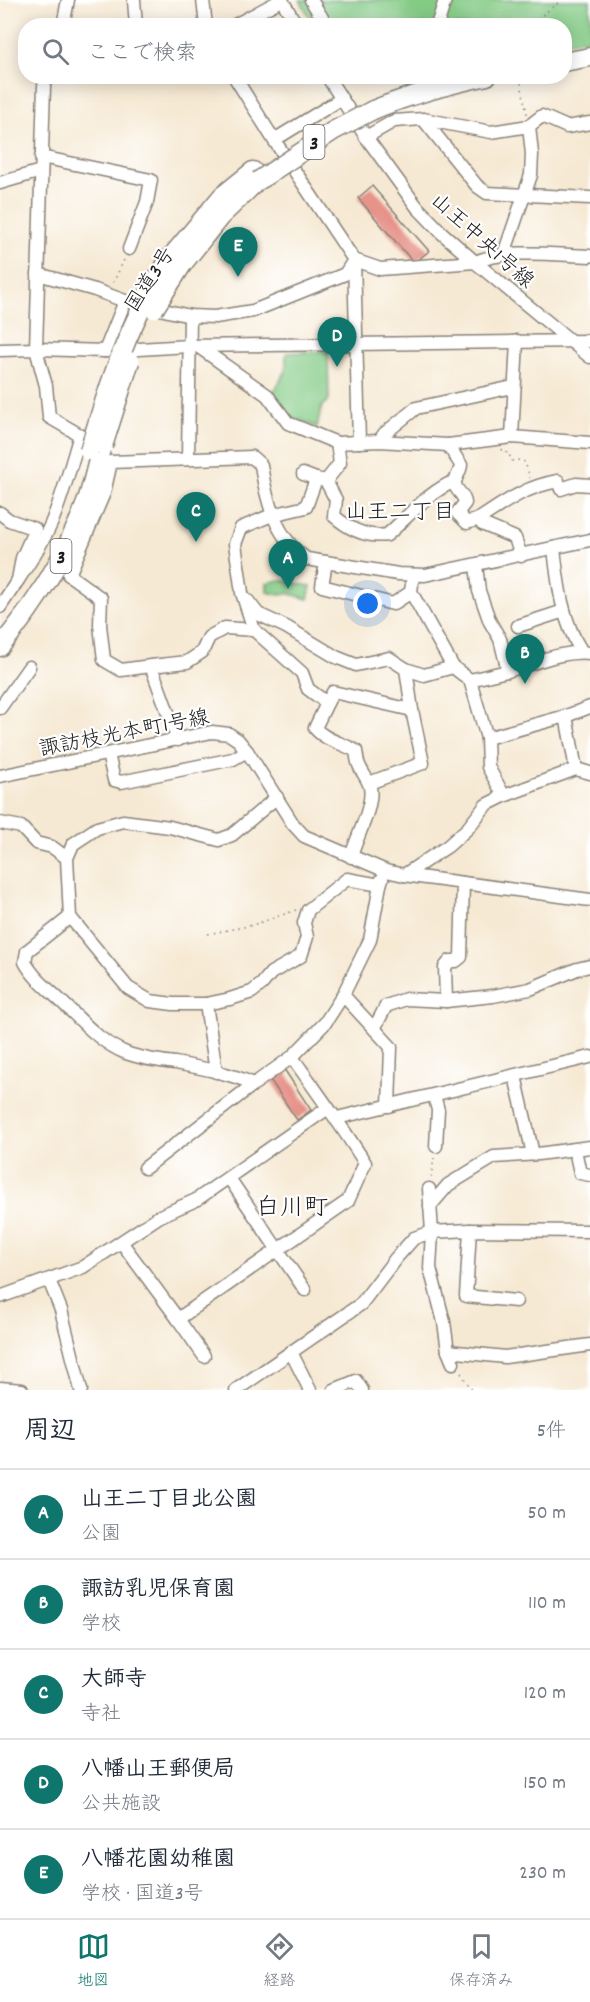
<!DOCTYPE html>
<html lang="ja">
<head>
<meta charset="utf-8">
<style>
  body { margin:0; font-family:Dekko,"Klee One",sans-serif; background:#f2f2f3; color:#1f2937 }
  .you { position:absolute; left:368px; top:604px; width:21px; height:21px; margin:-15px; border:4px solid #fff; border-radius:50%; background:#1a73e8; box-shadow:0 0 0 9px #1a73e833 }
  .badge { display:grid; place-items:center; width:39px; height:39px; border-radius:50%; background:#0f766e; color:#fff; font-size:20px; font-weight:700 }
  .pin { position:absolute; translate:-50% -50px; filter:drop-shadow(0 2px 3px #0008) }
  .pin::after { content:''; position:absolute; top:32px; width:21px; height:18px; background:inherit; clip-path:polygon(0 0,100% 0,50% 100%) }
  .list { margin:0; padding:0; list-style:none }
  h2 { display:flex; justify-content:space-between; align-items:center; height:78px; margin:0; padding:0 24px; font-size:26px }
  h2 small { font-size:20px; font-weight:400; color:#747a83 }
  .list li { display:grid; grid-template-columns:39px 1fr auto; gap:18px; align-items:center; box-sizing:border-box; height:90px; padding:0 24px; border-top:2px solid #e0e1e3 }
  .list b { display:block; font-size:22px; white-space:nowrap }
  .list p { margin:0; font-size:20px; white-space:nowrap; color:#747a83 }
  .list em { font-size:20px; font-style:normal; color:#747a83 }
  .icon { flex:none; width:33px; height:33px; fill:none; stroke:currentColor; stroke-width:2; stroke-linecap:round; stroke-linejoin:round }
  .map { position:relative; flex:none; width:590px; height:1390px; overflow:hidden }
  .search { position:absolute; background:#fff; box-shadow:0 3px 15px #0003; left:18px; right:18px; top:18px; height:66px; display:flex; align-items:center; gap:15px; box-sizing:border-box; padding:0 21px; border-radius:24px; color:#747a83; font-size:22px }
  .sheet { height:528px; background:#fff }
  nav { display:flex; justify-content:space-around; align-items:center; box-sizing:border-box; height:84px; border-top:2px solid #e0e1e3; background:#fff; font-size:16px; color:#747a83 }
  nav a { display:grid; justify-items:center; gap:3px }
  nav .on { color:#0f766e }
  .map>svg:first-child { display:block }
  .park { fill:#84cb86; stroke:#507451; stroke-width:1.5 }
  .building { fill:#e6938a }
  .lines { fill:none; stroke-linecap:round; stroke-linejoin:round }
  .minor-casing { stroke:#898278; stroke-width:15 }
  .highway-casing { stroke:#898278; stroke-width:21 }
  .path { stroke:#898278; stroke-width:1.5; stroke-dasharray:1.5 4.5; stroke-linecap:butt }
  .minor { stroke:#fff; stroke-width:12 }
  .highway { stroke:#fff; stroke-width:18 }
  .highway-bridge-casing { stroke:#898278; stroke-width:21; stroke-linecap:butt }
  .highway-bridge { stroke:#fff; stroke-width:18 }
  .labels { text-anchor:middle; stroke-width:4.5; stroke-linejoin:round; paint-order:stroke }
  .shield { fill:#fff; stroke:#606060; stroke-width:1.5 }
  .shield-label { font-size:20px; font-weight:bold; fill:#1c1c1c }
  .street-label { font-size:21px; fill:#1c1c1c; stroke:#fff }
  .neighbourhood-label { font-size:22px; fill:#1c1c1c; stroke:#fff }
  .quarter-label { font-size:24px; fill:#1c1c1c; stroke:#fff }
</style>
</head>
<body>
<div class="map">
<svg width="590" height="1390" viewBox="0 0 590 1390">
  <rect width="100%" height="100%" fill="#fff"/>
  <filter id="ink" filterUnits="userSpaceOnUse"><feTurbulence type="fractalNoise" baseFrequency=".0167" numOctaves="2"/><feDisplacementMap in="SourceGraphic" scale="12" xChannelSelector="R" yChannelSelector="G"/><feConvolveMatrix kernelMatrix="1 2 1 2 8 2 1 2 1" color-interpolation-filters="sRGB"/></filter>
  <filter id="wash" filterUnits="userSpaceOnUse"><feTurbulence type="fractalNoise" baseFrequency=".008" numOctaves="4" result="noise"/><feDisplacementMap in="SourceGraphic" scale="24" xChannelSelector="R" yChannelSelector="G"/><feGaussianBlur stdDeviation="1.35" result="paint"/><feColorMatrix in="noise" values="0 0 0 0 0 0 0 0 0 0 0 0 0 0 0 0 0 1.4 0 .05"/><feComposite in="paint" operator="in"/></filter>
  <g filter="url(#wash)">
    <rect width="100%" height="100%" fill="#f6e9d3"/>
    <g class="park">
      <path d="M 300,0 L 590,0 L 590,38 L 565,43 L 564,26 L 314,25 Z"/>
      <path d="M 328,351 L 329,400 L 322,406 L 317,427 L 293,418 L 272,395 L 286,371 L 286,353 Z"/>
      <path d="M 279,580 L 311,586 L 308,599 L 287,593 L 279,595 L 267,592 L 267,583 Z"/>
    </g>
    <g id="blocks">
      <g class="building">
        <path d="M 372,186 L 429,251 L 414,263 L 358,198 Z"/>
        <path d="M 284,1069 L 311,1110 L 297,1120 L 269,1078 Z"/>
      </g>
    </g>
  </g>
  <g filter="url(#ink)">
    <use href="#blocks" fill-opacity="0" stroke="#898278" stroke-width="1.5"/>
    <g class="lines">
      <defs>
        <g id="minor">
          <path d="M 134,0 L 136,26"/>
          <path d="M 203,0 L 206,26"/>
          <path d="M 282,0 L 297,26"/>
          <path d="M 311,0 L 327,26"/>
          <path d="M 63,26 L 68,0"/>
          <path d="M 233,26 L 281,0"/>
          <path d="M 437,26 L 445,0"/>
          <path d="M 47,76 L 44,86 L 36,349 L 46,386 L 49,417 L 80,435"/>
          <path d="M 234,76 L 274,140 L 341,99"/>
          <path d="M 327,76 L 366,137 L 417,207 L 442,233 L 475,262 L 590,357"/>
          <path d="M 423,119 L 477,186 L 487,193 L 590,198"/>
          <path d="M 366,137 L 394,121 L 423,119 L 491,132 L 529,126"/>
          <path d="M 274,140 L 354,260 L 359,442"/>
          <path d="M 41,157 L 151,180 L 147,202 L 129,249"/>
          <path d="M 0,183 L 41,171"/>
          <path d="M 504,254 L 531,175 L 532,154 L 529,126 L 542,116 L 567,127 L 590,123"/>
          <path d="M 354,260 L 380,269 L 475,262 C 508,248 554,255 590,256"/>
          <path d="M 38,274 L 95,290 L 125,301 L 190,316 L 215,317 L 253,311 L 345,274 L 354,260"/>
          <path d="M 199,347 L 267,395 L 288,423 L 337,443 L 379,441 L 448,445 L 512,437 L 590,443"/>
          <path d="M 0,350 L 36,349 L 105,351 L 189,346 L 590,341"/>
          <path d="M 105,351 L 125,301"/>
          <path d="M 512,437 L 517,341"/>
          <path d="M 379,441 L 384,434 L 416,408 L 513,387"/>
          <path d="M 337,443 L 340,463 L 326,481 L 316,479 L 306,507 L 272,515 L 241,528 L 235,544 L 242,593 L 254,630 L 302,673 L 308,689 L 327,703 L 315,728 C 324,740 343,743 356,751 C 357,756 357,761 359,765 C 362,773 368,779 370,787 C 374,806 356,838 351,857"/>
          <path d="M 448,445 L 461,465 C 461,471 454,479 455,485 C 457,492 464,494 465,503 L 457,513 L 467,523 L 479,519 L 482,524 L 515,538 L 521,556"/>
          <path d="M 188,459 L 190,316"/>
          <path d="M 303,474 L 316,479"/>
          <path d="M 326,481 L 336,500 L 334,516 C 349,529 367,538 387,535 C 409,516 428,492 455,481"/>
          <path d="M 0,513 L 9,520 L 35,529 L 22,558 L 18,580 L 0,607"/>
          <path d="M 479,519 C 507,501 525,487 558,481 L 561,489 L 576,484 L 590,485"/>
          <path d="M 554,548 C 558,585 562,621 582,652"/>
          <path d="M 326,562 L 322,586 L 393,604 L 411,592"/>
          <path d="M 476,565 L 479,591 L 490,622 L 500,639 L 508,671"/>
          <path d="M 413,576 L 411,592 L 453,667 L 470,680 L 487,738 L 488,767 L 504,796"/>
          <path d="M 18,580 C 30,562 42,544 51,524 C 63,495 71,465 80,435 L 84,438"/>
          <path d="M 248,601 L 258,614 L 286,627 L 336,657 L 356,665 L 389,658 L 406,669 L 424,675 L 453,667"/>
          <path d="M 518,626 L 564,611"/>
          <path d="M 151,666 L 121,670 L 104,660 L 100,625 L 101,598 L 69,575 L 104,493 L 111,462 L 252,457 L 261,465 C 266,500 276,539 307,559 L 398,574 L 425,575 L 590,540"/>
          <path d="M 470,680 C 482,677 495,674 507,671 C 534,664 562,650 590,653"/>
          <path d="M 327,703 L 333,692 L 412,710"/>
          <path d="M 0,708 L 29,667"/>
          <path d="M 566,716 L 576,769"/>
          <path d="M 487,738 L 566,716 L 590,707"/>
          <path d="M 178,740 L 151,666 L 187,662 L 202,652 L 209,637 L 225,628 L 254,630"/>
          <path d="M 108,754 L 114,780 L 121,782 L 233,759 L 247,751"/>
          <path d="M 0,776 L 212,732 L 229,734 L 238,740 L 247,751 L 293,824 L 304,836 L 386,871 L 404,875 L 590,900"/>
          <path d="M 369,783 L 423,763 L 412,710 L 406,669"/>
          <path d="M 277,797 L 232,835 L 219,840 L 170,827 L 123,821 L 97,828 L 73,844 L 67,858 L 70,917 L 128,988 L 150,1001 L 173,1004 L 206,1004 L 230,999 L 252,992 L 262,984 L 271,973 L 301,956 L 307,937 L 304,923 L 308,910 L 347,879 L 380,885"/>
          <path d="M 0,823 L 21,827 L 36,843 L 52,847 L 67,858"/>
          <path d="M 404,875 L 448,846 L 468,828 L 486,805 L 504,796 L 576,769 L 590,773"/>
          <path d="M 70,917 L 27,951 L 25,962 C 34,979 51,991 65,1005 C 84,1023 101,1043 126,1053 C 142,1059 158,1061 175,1063 C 202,1068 229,1073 254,1084 L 292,1057 L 325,1023 L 343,995 L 370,940 L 380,885 L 382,879"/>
          <path d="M 343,995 L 391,1047 L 389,1106"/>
          <path d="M 446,1001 L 445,967 L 450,961 L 456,961 L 461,957 L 463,883"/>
          <path d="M 206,1004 L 216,1072"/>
          <path d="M 375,1027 L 386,1006 L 406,999 L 446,1001 L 493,996 L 530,989 L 577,969 L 590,966"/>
          <path d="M 515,1076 L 533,1154"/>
          <path d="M 434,1095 L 438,1110 L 436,1146"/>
          <path d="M 337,1118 L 590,1057"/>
          <path d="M 575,1150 L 580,1173 L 590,1175"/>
          <path d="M 145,1168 L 254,1084"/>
          <path d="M 229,1178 L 305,1290"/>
          <path d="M 429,1189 L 432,1232 L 430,1268 L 444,1322 L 448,1351 L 453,1363"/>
          <path d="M 430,1206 L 448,1185 L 494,1157 L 538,1154 L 590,1147"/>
          <path d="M 470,1230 L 466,1296 L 516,1301"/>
          <path d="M 122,1243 L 178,1319 L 348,1201 L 365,1163 C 342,1126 317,1092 292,1057"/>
          <path d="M 49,1280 L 61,1310 L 81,1390"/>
          <path d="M 0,1297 L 83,1267 L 160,1216 L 196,1200 L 328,1108"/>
          <path d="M 178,1319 L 204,1356"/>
          <path d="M 448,1351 L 505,1357 L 590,1345"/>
          <path d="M 291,1352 L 310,1390"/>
          <path d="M 0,1388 L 22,1390"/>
          <path d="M 236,1390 L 361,1304 L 396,1258 L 414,1238 L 432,1232 L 470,1230 L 590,1231"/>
          <path d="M 334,1390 L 356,1381 L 362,1390"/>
        </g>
        <g id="highway">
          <path d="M 564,62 L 590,57"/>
          <path d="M 373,110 C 412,94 446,85 487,76"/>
          <path d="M 171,257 L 222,196 L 253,171"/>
          <path d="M 182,265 L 220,217 L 254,184"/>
          <path d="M 0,647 C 35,606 67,553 86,503 C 92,487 95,470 100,453"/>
        </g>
      </defs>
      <use href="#minor" class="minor-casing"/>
      <use href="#highway" class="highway-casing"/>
      <g class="path">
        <path d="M 528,26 L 558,3 L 557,0"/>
        <path d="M 521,83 L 527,114"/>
        <path d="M 113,283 L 124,260"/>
        <path d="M 502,449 L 503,452 L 509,453 L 511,461 L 519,460 L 525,462 L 530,478"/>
        <path d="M 208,934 L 253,925 L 296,910"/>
        <path d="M 431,1177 L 434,1158"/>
        <path d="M 461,1373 L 472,1390"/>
      </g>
      <use href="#minor" class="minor"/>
      <use href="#highway" class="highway"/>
      <defs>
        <g id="highway-bridge">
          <path d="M 258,181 L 333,131 L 373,110"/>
          <path d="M 154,309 L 182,265"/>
          <path d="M 103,446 L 130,361"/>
          <path d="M 89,451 C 109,383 131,316 171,257"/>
        </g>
      </defs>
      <use href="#highway-bridge" class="highway-bridge-casing"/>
      <use href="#highway-bridge" class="highway-bridge"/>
    </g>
  </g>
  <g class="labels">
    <g class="shield">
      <rect x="303.5" y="125" width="21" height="34" rx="4.5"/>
      <rect x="50.5" y="539" width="21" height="34" rx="4.5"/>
    </g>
    <g class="shield-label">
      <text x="314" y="149">3</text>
      <text x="61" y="563">3</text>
    </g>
    <g class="street-label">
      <text transform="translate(483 240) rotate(42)" y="7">山王中央1号線</text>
      <text transform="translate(149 279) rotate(-57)" y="7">国道3号</text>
      <text transform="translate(124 732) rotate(-11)" y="7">諏訪枝光本町1号線</text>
    </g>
    <g class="neighbourhood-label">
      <text x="400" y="518">山王二丁目</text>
    </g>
    <g class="quarter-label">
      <text x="292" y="1214">白川町</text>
    </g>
  </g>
</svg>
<div class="you"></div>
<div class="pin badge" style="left:288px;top:589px">A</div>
<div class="pin badge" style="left:525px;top:684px">B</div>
<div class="pin badge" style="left:196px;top:542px">C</div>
<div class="pin badge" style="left:337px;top:367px">D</div>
<div class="pin badge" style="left:238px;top:277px">E</div>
<div class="search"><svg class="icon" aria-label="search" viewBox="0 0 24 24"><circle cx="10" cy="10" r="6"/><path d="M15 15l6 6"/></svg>ここで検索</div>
</div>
<section class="sheet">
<h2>周辺<small>5件</small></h2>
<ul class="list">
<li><span class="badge">A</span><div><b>山王二丁目北公園</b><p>公園</p></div><em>50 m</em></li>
<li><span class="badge">B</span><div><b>諏訪乳児保育園</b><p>学校</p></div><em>110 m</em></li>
<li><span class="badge">C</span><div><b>大師寺</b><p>寺社</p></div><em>120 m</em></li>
<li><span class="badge">D</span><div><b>八幡山王郵便局</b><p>公共施設</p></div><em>150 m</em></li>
<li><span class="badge">E</span><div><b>八幡花園幼稚園</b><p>学校 · 国道3号</p></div><em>230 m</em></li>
</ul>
</section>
<nav>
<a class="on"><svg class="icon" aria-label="map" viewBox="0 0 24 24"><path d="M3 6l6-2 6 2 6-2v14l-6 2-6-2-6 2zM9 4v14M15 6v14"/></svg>地図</a>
<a><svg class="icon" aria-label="directions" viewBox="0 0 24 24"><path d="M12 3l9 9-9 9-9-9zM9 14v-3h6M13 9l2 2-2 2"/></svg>経路</a>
<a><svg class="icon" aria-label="saved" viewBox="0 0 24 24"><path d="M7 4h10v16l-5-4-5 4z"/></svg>保存済み</a>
</nav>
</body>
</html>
